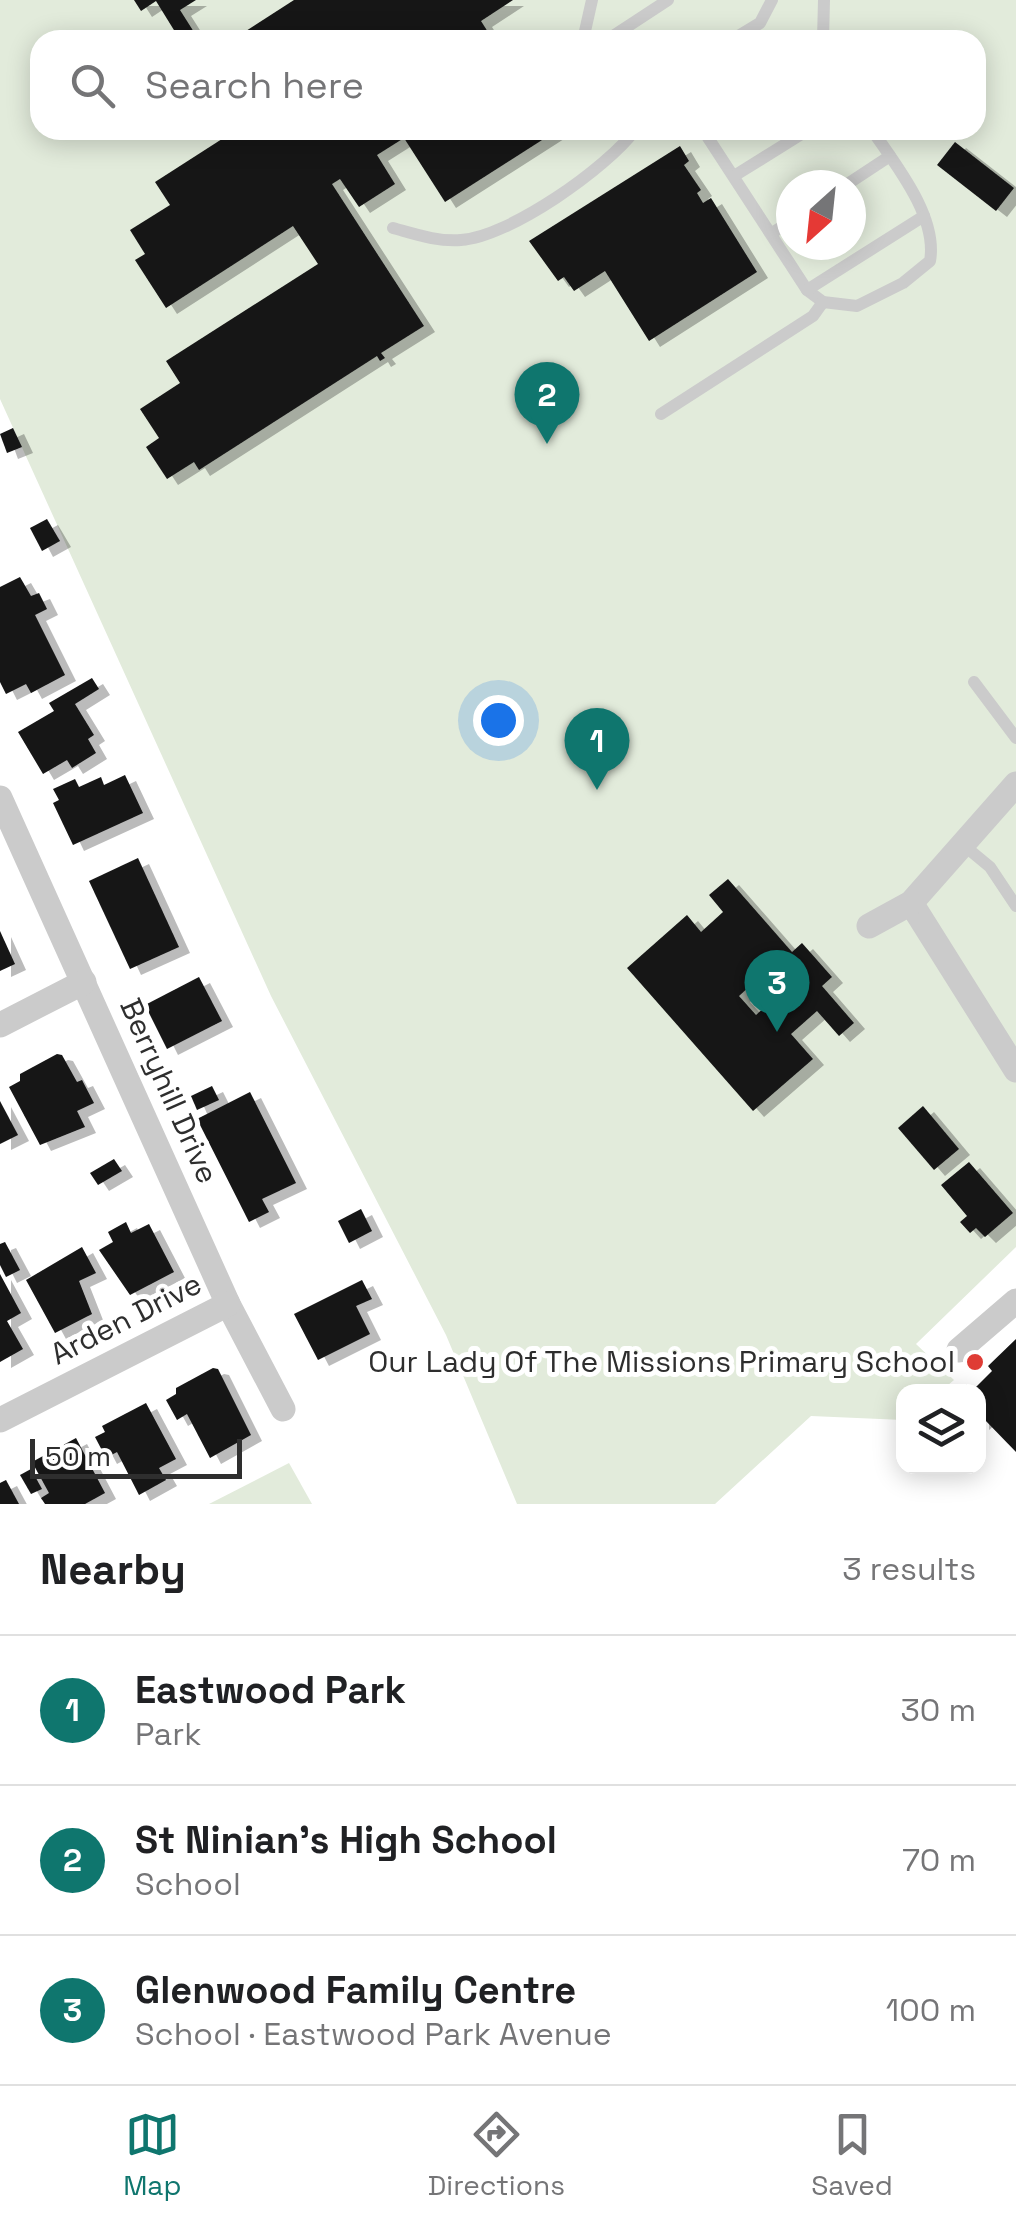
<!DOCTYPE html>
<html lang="en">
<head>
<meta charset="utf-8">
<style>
  body { margin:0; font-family:"Space Grotesk",sans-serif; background:#f2f2f2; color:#202124 }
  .controls { position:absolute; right:30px; bottom:30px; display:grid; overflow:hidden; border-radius:20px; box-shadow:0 5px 25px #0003 }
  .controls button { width:90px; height:90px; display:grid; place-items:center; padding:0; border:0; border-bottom:2px solid #e0e0e0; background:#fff; color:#202124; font:50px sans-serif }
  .compass { position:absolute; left:776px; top:170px; width:90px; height:90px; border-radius:50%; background:#fff; box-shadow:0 5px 25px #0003; rotate:207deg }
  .scale { position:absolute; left:30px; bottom:25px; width:212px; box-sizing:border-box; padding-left:10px; border:5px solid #2e2e2e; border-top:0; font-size:28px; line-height:35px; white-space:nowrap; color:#2e2e2e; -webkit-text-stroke:8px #fff; paint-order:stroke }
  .you { position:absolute; left:498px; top:720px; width:35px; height:35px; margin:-25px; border:8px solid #fff; border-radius:50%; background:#1a73e8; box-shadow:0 0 0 15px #1a73e833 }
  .badge { display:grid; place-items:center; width:65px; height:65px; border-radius:50%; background:#0f766e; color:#fff; font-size:32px; font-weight:700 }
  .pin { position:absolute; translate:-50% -82px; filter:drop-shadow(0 2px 5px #0008) }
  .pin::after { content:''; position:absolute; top:52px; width:35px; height:30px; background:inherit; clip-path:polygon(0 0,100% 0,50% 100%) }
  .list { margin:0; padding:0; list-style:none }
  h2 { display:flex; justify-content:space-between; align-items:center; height:130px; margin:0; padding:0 40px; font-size:42px }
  h2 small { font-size:32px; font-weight:400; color:#757577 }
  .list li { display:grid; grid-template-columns:65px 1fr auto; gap:30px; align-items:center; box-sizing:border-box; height:150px; padding:0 40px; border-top:2px solid #e0e0e0 }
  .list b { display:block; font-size:38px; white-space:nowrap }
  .list p { margin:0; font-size:32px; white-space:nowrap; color:#757577 }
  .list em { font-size:32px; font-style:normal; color:#757577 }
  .icon { flex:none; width:55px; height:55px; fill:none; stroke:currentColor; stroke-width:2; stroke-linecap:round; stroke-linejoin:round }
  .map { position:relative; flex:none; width:1016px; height:1504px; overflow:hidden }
  .search { position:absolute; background:#fff; box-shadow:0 5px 25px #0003; left:30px; right:30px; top:30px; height:110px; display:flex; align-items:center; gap:25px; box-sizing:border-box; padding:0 35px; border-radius:30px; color:#757577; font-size:38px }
  .sheet { height:580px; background:#fff }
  nav { display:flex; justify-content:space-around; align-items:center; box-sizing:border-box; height:140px; border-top:2px solid #e0e0e0; background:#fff; font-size:28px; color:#757577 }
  nav a { display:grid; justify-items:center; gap:5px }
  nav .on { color:#0f766e }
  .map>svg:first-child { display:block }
  .green { fill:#e2ebdb; fill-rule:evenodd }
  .building { fill:#151515; fill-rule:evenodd; filter:url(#shadow) }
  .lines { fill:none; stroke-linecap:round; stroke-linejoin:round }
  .service { stroke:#cbcbcb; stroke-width:12 }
  .minor { stroke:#cbcbcb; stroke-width:25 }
  .poi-dot { fill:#df3c35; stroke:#fff; stroke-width:4 }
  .labels { text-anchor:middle; stroke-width:10; stroke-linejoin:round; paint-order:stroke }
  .street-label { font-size:30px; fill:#2e2e2e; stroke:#fff }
  .poi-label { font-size:30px; fill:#2e2e2e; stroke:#fff; text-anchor:end }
</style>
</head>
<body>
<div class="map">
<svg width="1016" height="1504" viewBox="0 0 1016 1504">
  <defs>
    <filter id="shadow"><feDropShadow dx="11" dy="6" stdDeviation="0" flood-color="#0004"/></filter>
  </defs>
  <rect width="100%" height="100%" fill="#fff"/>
  <g class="green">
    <path d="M 0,0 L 1016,0 L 1016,1247 L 916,1344 L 954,1380 L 941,1391 L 904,1392 L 903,1420 L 811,1416 L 715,1504 L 517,1504 L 446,1335 L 271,996 L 0,399 ZM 40,40 L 976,40 L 976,130 L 40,130 ZM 791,185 L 851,185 L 851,245 L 791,245 Z"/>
    <path d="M 289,1463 L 312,1504 L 209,1504 Z"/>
  </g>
  <g class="building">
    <path d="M 134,0 L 196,0 L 180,10 L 199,40 L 170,40 L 177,35 L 156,1 L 141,11 Z"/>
    <path d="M 294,0 L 513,0 L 481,21 L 493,40 L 232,40 Z"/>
    <path d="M 236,130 L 553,133 L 445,202 L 404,138 L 377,155 L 395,184 L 359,207 L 340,179 L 332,184 L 424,326 L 381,353 L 385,358 L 380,361 L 377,356 L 199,470 L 194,462 L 167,479 L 146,447 L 159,438 L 140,409 L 180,383 L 166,361 L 318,264 L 293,226 L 166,308 L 135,260 L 145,254 L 130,230 L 170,205 L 155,182 Z"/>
    <path d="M 955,142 L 1014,188 L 996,211 L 937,165 Z"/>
    <path d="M 680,146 L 689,161 L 684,165 L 701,190 L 697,193 L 703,203 L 711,198 L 757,272 L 649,341 L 605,271 L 574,291 L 564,277 L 558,281 L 529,241 Z"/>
    <path d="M 13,428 L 22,447 L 7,453 L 0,434 Z"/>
    <path d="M 47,519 L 60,541 L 42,551 L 30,528 Z"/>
    <path d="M 20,577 L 31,596 L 39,593 L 47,609 L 35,615 L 65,675 L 31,693 L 26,684 L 6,694 L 0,682 L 0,587 Z"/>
    <path d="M 92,678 L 99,689 L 75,704 L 94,735 L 88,739 L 96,753 L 72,768 L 67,760 L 43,774 L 18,732 L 54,711 L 49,703 Z"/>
    <path d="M 125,775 L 143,813 L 73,845 L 53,803 L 59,800 L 53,789 L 75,779 L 79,787 L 101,777 L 104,785 Z"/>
    <path d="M 138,858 L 179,947 L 130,969 L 89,881 Z"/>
    <path d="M 728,879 L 792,952 L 802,943 L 832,977 L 822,986 L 854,1023 L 839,1036 L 817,1011 L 791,1034 L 813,1059 L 753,1111 L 627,968 L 687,915 L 701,932 L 723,912 L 709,895 ZM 751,985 L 768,1004 L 756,1015 L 739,996 Z"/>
    <path d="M 0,931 L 15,964 L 0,971 Z"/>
    <path d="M 199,977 L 222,1021 L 167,1049 L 145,1005 Z"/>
    <path d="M 57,1054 L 62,1055 L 77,1082 L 82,1080 L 94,1103 L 77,1111 L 85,1127 L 40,1145 L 9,1087 L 20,1081 L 20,1074 Z"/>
    <path d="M 212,1086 L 219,1100 L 197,1110 L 191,1096 Z"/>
    <path d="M 250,1092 L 296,1183 L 262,1199 L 269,1212 L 249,1222 L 197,1119 Z"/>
    <path d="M 0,1101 L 18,1135 L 0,1144 Z"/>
    <path d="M 923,1106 L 959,1149 L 934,1170 L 898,1128 Z"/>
    <path d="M 114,1159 L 122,1171 L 98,1185 L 90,1173 Z"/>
    <path d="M 969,1162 L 1013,1213 L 985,1237 L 976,1228 L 970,1233 L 960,1222 L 967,1216 L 941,1185 Z"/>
    <path d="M 361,1209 L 372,1231 L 349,1243 L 338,1221 Z"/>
    <path d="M 126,1222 L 131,1233 L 149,1224 L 174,1272 L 130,1295 L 99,1250 L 113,1242 L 108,1232 Z"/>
    <path d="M 5,1242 L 20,1270 L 6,1277 L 0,1265 L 0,1244 Z"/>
    <path d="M 82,1247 L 96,1273 L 79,1281 L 92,1314 L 55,1333 L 26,1280 Z"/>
    <path d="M 0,1274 L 21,1313 L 7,1321 L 23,1349 L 0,1362 Z"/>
    <path d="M 362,1280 L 372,1299 L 356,1306 L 370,1334 L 318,1360 L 294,1314 Z"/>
    <path d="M 1016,1339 L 1016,1452 L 984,1419 L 978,1424 L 978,1392 L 959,1392 L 966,1384 L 972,1391 L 992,1371 L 988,1366 Z"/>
    <path d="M 213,1368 L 218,1369 L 251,1435 L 210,1458 L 187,1414 L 177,1420 L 166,1400 L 176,1394 L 176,1388 Z"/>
    <path d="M 146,1403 L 176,1459 L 159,1468 L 166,1480 L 139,1495 L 117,1452 L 106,1458 L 95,1437 L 105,1432 L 102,1426 Z"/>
    <path d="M 76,1438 L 105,1493 L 85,1504 L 45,1504 L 41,1498 L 49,1493 L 32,1462 Z"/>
    <path d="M 31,1469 L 42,1489 L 31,1494 L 20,1475 Z"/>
    <path d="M 6,1480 L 19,1504 L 0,1504 L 0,1483 Z"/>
  </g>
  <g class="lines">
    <g class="service">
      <path d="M 583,40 L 592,0"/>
      <path d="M 607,40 L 668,0"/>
      <path d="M 732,40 L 760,23 L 772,0"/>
      <path d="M 823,40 L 824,0"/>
      <path d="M 703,130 L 807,290 L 823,302 L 857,306 L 903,283 L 930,261 C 938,217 896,165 872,130"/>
      <path d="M 734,176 L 808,130"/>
      <path d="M 846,185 L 890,156"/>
      <path d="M 393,228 C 415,234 438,242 461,240 C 509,237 607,168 635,130"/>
      <path d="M 772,233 L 791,221"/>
      <path d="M 807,290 L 924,216"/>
      <path d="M 661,414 L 813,316 L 823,302"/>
      <path d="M 974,682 L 1016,738"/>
      <path d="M 961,843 L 990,867 L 1016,906"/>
    </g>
    <g class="minor">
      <path d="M 0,798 L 228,1304 L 283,1409"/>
      <path d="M 911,903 L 1016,1070"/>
      <path d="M 869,926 L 911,903 L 1016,784"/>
      <path d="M 0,1025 L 84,982"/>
      <path d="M 959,1350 L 1016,1301"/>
      <path d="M 0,1420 L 228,1304"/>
    </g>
  </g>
  <circle class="poi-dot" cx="975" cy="1362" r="10"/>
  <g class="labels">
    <g class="street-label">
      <text transform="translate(169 1091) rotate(66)" y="10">Berryhill Drive</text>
      <text transform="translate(126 1319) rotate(-27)" y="10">Arden Drive</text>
    </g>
    <g class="poi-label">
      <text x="955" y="1372">Our Lady Of The Missions Primary School</text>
    </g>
  </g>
</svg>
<div class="controls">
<button><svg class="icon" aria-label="layers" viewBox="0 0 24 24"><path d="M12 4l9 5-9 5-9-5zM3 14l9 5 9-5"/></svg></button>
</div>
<svg class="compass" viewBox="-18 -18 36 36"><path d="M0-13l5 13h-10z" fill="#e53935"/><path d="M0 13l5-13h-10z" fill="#757577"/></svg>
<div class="scale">50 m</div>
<div class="you"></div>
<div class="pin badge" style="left:597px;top:790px">1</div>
<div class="pin badge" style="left:547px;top:444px">2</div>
<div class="pin badge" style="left:777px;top:1032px">3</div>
<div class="search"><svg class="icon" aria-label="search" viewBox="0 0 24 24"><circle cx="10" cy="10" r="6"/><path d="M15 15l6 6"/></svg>Search here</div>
</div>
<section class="sheet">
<h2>Nearby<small>3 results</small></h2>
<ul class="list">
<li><span class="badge">1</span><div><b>Eastwood Park</b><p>Park</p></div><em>30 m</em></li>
<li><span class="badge">2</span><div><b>St Ninian's High School</b><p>School</p></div><em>70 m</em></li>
<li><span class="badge">3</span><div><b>Glenwood Family Centre</b><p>School · Eastwood Park Avenue</p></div><em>100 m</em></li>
</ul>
</section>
<nav>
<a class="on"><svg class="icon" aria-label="map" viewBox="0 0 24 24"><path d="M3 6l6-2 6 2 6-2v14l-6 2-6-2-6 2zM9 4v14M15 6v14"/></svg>Map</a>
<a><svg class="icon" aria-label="directions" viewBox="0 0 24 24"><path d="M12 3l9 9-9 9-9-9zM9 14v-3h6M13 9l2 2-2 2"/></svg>Directions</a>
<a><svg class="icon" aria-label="saved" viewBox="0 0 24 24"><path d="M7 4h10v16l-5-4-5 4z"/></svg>Saved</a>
</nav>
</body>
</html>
